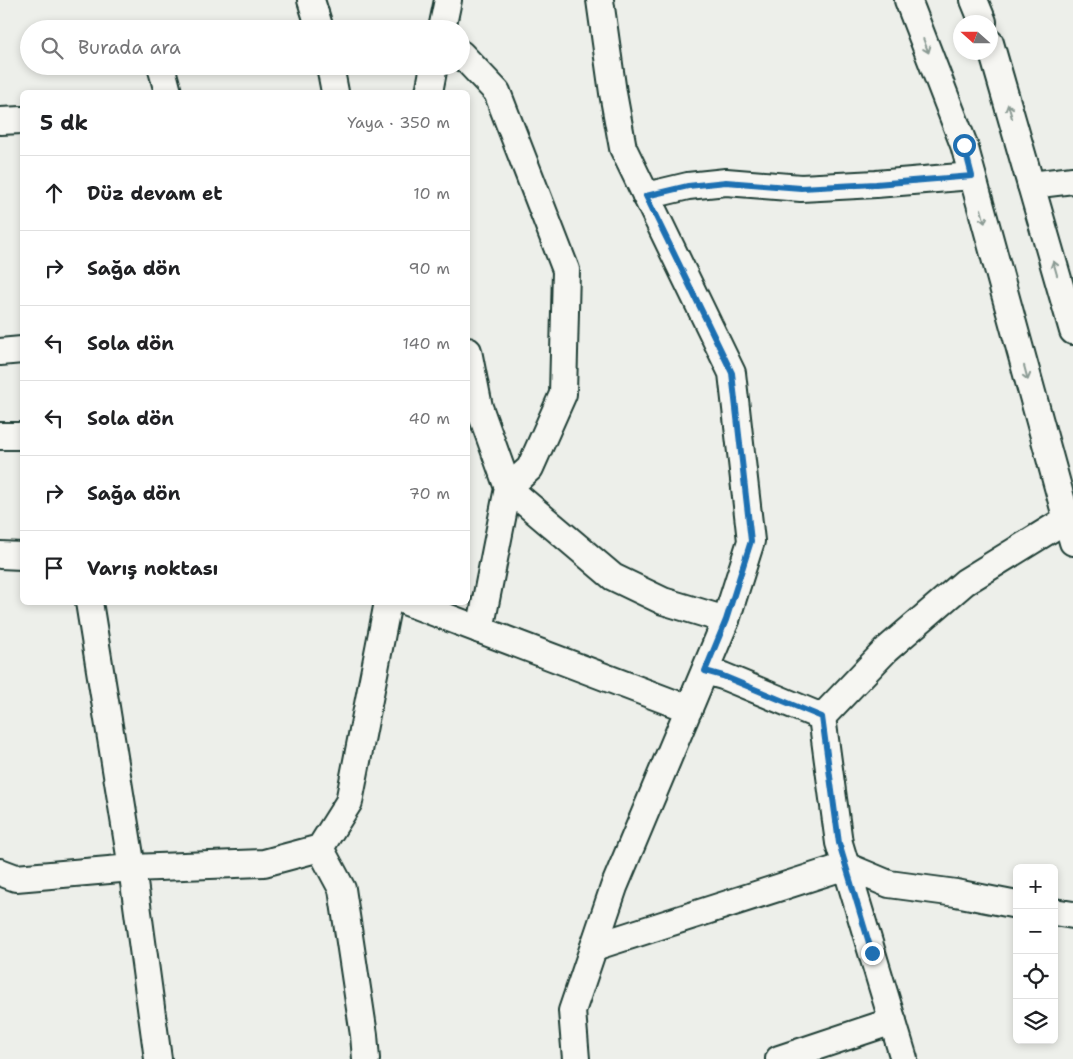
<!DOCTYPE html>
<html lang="tr">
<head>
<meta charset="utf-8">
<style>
  body { margin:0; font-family:"Shantell Sans",sans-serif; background:#f6f6f6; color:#202124 }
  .controls { position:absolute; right:15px; bottom:15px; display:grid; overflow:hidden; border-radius:8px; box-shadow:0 2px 8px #0003 }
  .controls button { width:45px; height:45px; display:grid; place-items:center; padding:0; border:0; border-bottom:1px solid #e0e0e0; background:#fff; color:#202124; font:25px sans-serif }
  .compass { position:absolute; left:953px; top:15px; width:45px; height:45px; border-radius:50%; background:#fff; box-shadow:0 2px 8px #0003; rotate:291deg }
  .stop { position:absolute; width:15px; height:15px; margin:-11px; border:4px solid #1f6fb2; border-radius:50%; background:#fff }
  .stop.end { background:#1f6fb2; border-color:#fff; box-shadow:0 1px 5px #0008 }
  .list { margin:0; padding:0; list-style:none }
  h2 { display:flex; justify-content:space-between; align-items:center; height:65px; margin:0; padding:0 20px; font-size:21px }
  h2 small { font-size:16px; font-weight:400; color:#757577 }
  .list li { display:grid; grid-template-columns:32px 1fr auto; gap:15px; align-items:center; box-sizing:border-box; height:75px; padding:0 20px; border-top:1px solid #e0e0e0 }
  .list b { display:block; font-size:19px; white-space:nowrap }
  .list em { font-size:16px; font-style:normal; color:#757577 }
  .icon { flex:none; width:28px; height:28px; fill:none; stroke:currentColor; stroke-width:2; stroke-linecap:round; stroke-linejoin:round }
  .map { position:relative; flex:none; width:1073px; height:1059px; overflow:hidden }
  .search { position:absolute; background:#fff; box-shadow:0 2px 8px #0003; left:20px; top:20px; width:450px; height:55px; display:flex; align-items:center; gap:12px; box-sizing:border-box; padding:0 18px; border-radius:28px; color:#757577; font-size:19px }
  .panel { position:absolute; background:#fff; box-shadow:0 2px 8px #0003; left:20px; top:90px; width:450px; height:515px; border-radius:8px }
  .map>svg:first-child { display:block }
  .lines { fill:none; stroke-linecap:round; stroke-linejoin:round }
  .minor-casing { stroke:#1f3d34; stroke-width:30 }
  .minor { stroke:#f6f6f2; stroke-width:26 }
  .oneway { stroke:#8a9a93 }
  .route { stroke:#1f6fb2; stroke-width:6 }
</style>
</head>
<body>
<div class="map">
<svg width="1073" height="1059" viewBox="0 0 1073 1059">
  <rect width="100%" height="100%" fill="#edefea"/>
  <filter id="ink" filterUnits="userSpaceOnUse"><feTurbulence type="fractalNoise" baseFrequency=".02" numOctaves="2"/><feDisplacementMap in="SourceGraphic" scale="10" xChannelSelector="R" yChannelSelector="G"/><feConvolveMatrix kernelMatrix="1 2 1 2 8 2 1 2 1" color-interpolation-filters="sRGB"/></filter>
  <g filter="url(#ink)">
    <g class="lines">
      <defs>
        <g id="minor">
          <path d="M 311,0 L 320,29"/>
          <path d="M 908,0 L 964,145 L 1073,542"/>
          <path d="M 974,0 L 983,22"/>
          <path d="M 442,29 L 448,0"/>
          <path d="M 990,43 L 1073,331"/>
          <path d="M 461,54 L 497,92 L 566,270 L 563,394 L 530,468 L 508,488 L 613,577 L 663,601 L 726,620"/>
          <path d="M 161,66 L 168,92"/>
          <path d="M 330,66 L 335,92"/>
          <path d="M 429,92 L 434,66"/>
          <path d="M 0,121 L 22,120"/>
          <path d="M 1031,185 L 1073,180"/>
          <path d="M 646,196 L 688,186 L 726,182 L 801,188 L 876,184 L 972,176"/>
          <path d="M 468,351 L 479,407 L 508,488 L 480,630"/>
          <path d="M 0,352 L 22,350"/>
          <path d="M 0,436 L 22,436"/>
          <path d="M 0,555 L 22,556"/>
          <path d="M 89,602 L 132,868 L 158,1059"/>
          <path d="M 407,602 L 689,709"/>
          <path d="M 705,671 L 723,676 L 822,717 L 839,843 L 904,1059"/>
          <path d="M 822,717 L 886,650 L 965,582 L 1067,519"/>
          <path d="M 320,848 L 342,889 L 364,1035 L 366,1059"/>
          <path d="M 0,872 L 16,878 L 132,868 L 264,863 L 320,848 L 349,802 L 388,602"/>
          <path d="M 1054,912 L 1073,915"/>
          <path d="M 594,947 L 846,866 L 889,884 L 956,893 L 1017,905"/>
          <path d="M 576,1059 L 572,1011 L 614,887 L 726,620 L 751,541 L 732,373 L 623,148 L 613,93 L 600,0"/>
          <path d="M 779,1059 L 893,1021"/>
        </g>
      </defs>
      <use href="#minor" class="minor-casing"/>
      <use href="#minor" class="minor"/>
    </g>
    <defs><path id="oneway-shaft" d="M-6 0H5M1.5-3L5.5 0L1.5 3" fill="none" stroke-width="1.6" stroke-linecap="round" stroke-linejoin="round" transform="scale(1.25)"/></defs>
    <g class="oneway">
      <use href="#oneway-shaft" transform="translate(926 46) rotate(69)"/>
      <use href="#oneway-shaft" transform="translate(1010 111) rotate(-106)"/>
      <use href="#oneway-shaft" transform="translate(983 216) rotate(75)"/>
      <use href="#oneway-shaft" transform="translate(1055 268) rotate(-106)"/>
      <use href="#oneway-shaft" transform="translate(1026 373) rotate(75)"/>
    </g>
  </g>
  <g class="lines" filter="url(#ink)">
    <path class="route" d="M 872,953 L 839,843 L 822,717 L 723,676 L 705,671 L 726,620 L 751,541 L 732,373 L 646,196 L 688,186 L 726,182 L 801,188 L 876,184 L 972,176 L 964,145"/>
  </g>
</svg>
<div class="controls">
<button>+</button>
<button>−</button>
<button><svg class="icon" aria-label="locate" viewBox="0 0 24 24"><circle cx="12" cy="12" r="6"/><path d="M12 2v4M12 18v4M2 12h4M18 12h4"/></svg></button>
<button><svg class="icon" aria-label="layers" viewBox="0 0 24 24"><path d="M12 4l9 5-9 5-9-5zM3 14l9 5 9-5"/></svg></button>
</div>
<svg class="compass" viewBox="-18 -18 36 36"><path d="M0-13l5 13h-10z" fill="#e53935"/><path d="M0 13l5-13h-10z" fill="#757577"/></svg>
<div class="stop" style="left:964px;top:145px"></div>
<div class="stop end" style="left:872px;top:953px"></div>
<div class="search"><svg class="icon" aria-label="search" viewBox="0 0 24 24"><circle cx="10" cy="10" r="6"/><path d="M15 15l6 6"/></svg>Burada ara</div>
<section class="panel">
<h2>5 dk<small>Yaya · 350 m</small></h2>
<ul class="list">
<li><svg class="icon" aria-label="ahead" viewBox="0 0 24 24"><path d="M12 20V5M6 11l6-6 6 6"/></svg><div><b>Düz devam et</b></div><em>10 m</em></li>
<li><svg class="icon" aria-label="right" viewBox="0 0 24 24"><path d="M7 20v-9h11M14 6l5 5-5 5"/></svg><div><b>Sağa dön</b></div><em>90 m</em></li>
<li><svg class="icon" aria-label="left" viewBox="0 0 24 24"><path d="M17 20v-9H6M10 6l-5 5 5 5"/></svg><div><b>Sola dön</b></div><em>140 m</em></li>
<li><svg class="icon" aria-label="left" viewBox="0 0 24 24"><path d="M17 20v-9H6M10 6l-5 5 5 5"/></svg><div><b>Sola dön</b></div><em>40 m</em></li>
<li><svg class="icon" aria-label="right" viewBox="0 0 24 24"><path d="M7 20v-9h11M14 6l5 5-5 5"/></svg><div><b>Sağa dön</b></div><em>70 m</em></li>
<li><svg class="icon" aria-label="arrive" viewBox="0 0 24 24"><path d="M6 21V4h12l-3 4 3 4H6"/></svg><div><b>Varış noktası</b></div></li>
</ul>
</section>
</div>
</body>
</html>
